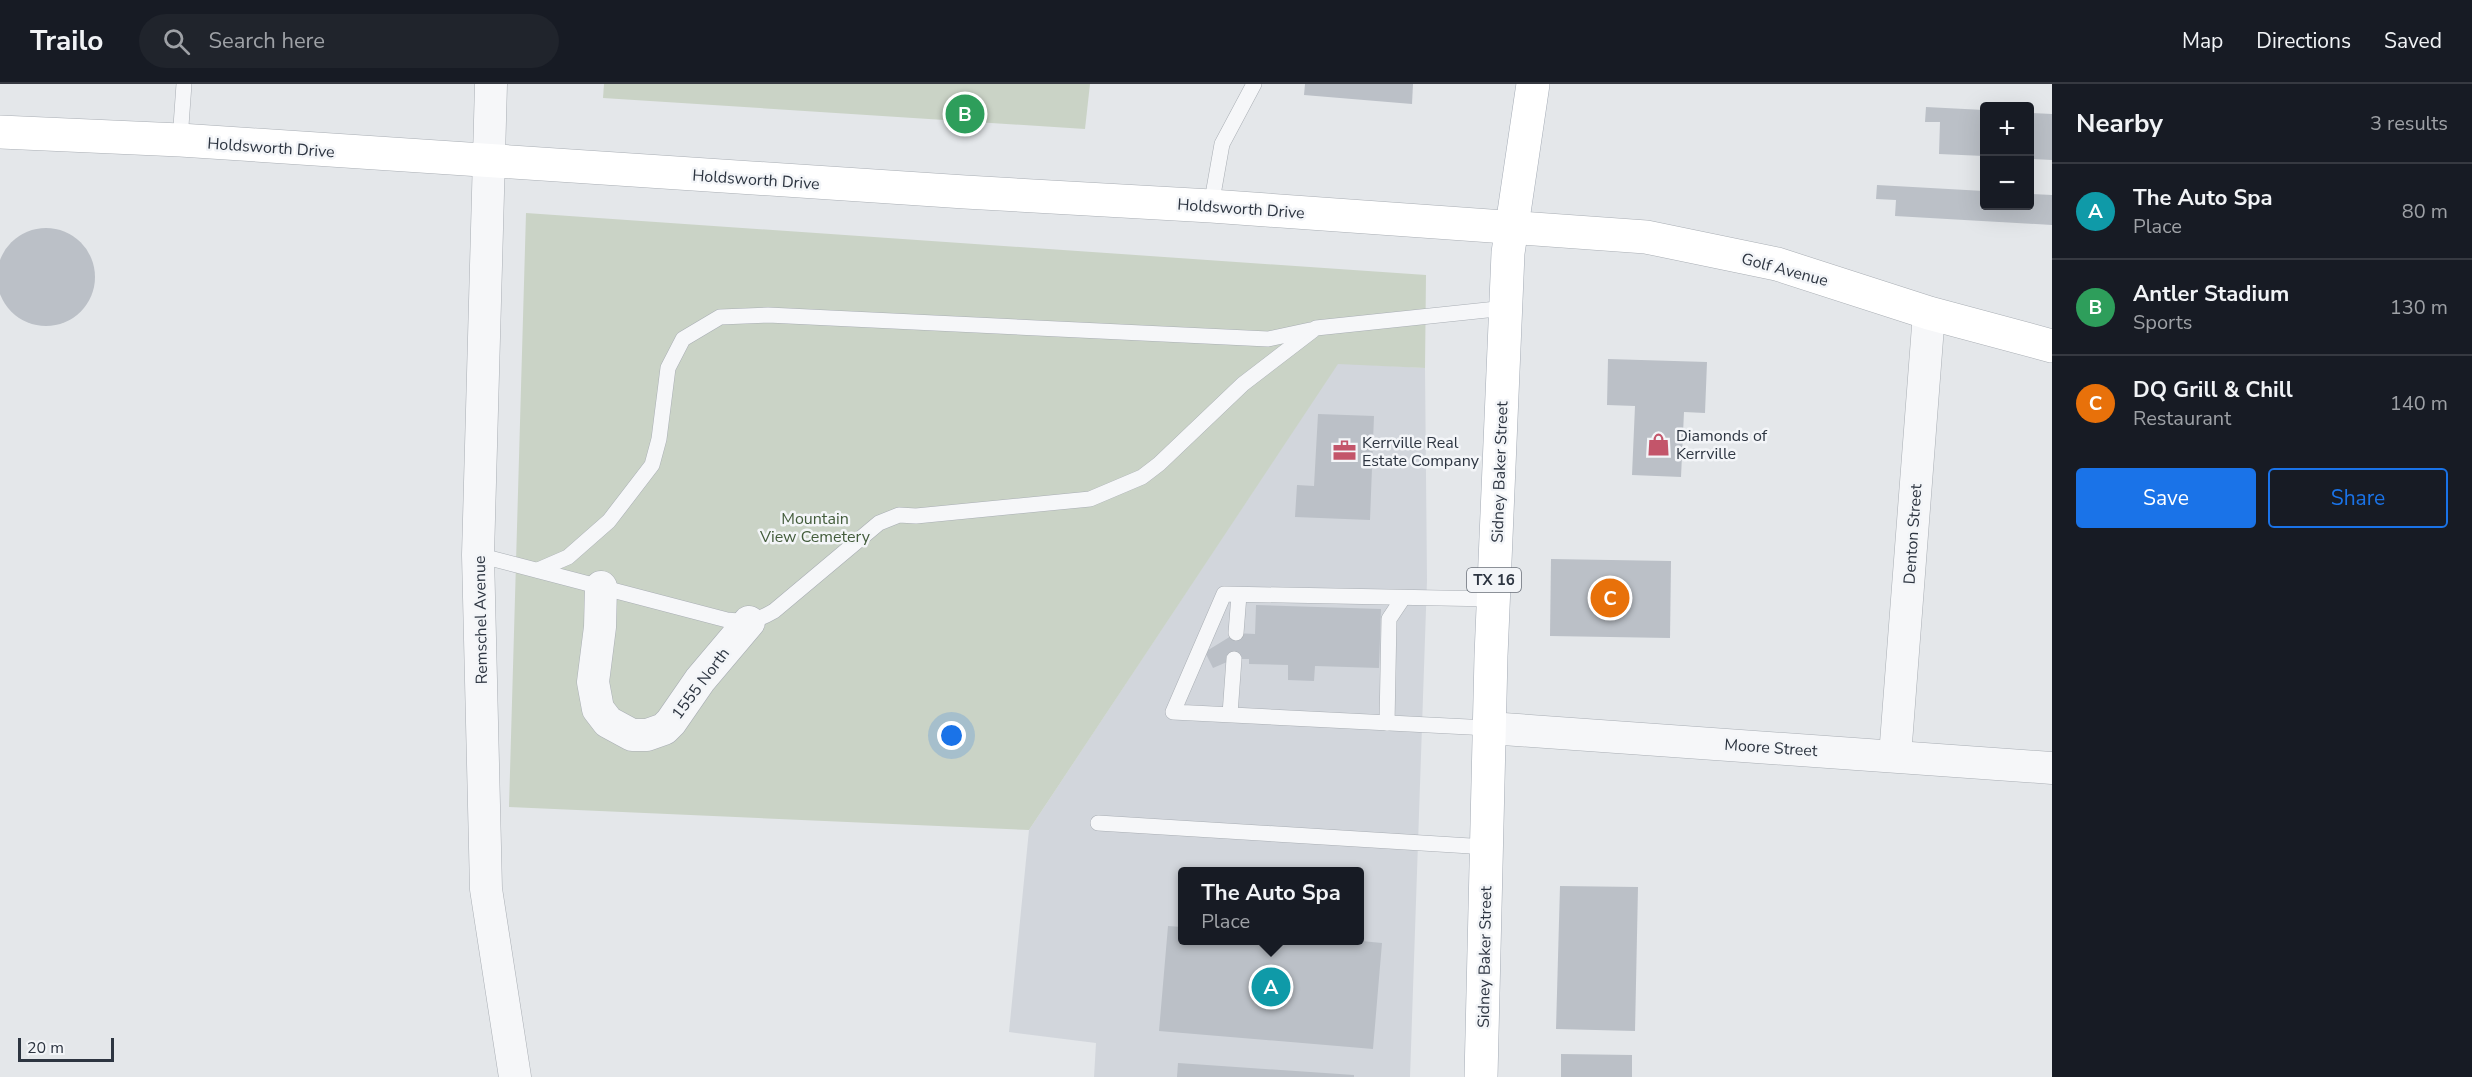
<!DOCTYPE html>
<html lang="en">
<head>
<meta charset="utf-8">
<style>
  body { margin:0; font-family:"Nunito Sans",sans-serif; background:#20242c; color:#f1f3f6 }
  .controls { position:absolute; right:18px; top:18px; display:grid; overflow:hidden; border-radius:6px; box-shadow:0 6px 24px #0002 }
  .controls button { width:54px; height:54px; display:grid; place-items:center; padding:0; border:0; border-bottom:2px solid #363941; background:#171b24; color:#f1f3f6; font:30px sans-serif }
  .scale { position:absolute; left:18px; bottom:15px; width:96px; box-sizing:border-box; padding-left:6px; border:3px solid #2d3541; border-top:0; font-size:16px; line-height:21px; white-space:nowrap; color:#2d3541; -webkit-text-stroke:4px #f3f5f8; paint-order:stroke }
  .you { position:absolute; left:952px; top:652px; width:21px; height:21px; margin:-15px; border:4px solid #fff; border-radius:50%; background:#1a73e8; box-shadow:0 0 0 9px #1a73e833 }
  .badge { display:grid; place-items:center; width:39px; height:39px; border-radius:50%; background:#1a73e8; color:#fff; font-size:20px; font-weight:700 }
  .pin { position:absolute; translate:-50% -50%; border:3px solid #fff; box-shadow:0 2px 6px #0006 }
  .popup { position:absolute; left:1178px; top:783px; width:186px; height:78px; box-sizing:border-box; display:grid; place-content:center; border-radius:6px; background:#171b24; filter:drop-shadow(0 2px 4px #0005); font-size:20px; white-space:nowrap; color:#9ea1a6 }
  .popup b { font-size:22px; color:#f1f3f6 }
  .popup::after { content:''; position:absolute; left:50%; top:100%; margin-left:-12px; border:12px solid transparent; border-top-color:#171b24 }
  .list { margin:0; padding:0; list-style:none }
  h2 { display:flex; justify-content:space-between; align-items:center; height:78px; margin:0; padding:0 24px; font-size:26px }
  h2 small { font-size:20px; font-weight:400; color:#9ea1a6 }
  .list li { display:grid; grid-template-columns:39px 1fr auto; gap:18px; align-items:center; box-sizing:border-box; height:96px; padding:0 24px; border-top:2px solid #363941 }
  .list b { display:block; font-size:22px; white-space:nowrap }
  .list p { margin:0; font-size:20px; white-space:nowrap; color:#9ea1a6 }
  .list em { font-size:20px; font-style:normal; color:#9ea1a6 }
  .actions { display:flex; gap:12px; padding:18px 24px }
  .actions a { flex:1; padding:14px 0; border:2px solid #1a73e8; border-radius:6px; text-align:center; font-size:21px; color:#1a73e8 }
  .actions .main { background:#1a73e8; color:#fff }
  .icon { flex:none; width:33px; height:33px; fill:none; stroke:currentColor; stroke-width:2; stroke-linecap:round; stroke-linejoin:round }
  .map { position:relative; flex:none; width:2052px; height:993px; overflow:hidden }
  header { display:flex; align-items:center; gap:36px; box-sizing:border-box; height:84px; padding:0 30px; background:#171b24; border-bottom:2px solid #363941 }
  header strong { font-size:28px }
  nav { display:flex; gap:33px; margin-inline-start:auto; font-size:21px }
  .search { width:420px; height:54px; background:#20242c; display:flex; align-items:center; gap:15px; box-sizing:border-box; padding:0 21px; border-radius:33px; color:#9ea1a6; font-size:22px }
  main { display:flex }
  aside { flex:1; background:#171b24 }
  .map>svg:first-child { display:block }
  .built { fill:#d2d6dc; fill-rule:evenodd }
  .green { fill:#cad3c6 }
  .building { fill:#bbc0c7 }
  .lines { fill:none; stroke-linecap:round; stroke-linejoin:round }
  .service-casing { stroke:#a9aeb4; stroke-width:16 }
  .minor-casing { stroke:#a9aeb4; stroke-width:33 }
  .secondary-casing { stroke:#a9aeb4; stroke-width:34 }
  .primary-casing { stroke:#a4abb5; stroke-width:34 }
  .service { stroke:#f6f7f9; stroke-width:15 }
  .minor { stroke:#f6f7f9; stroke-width:32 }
  .secondary { stroke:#fff; stroke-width:33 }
  .primary { stroke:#fff; stroke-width:33 }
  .labels { text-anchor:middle; stroke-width:5; stroke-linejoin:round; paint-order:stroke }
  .shield { fill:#f3f5f8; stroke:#686f78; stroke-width:1.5 }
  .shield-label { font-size:15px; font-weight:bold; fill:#2d3541 }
  .street-label { font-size:16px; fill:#2d3541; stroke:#f3f5f8 }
  .poi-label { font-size:16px; fill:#2d3541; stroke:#f3f5f8; text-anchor:start }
  .park-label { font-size:16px; fill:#435c3b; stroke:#f3f5f8 }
</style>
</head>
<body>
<header>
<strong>Trailo</strong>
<div class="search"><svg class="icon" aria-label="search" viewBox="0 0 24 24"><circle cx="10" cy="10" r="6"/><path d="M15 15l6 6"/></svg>Search here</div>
<nav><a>Map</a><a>Directions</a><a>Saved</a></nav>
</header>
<main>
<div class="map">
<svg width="2052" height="993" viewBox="0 0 2052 993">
  <rect width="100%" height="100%" fill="#e4e7ea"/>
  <path class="built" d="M 1338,279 L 1425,284 L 1427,496 L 1410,993 L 1094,993 L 1096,959 L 1009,948 L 1029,746 ZM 1182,788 L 1360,788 L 1360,856 L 1182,856 Z"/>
  <g class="green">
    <path d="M 604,0 L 1090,0 L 1085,45 L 603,14 Z"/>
    <path d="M 526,129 L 1426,191 L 1425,284 L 1338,280 L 1029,746 L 509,723 Z"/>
  </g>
  <g class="building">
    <path d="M 1305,0 L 1413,0 L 1412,20 L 1304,11 Z"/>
    <path d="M 1926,23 L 1984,26 L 1984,72 L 1939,70 L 1940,38 L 1925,38 Z"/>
    <path d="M 2030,29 L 2052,30 L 2052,76 L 2030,75 Z"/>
    <path d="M 1877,101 L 1984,107 L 1984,122 L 2030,122 L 2030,110 L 2052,111 L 2052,141 L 1895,132 L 1896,116 L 1876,115 Z"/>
    <circle cx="46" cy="193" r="49"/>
    <path d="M 1608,275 L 1707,278 L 1705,329 L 1684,328 L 1681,393 L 1632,391 L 1635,322 L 1607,321 Z"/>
    <path d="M 1318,330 L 1374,332 L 1370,436 L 1295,433 L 1297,401 L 1314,402 Z"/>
    <path d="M 1551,475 L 1671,477 L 1670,554 L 1550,552 Z"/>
    <path d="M 1256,521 L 1381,525 L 1379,584 L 1315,582 L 1314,597 L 1288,596 L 1288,581 L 1249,580 L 1249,575 L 1234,575 L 1213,584 L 1205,568 L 1236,549 L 1255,550 Z"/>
    <path d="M 1560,802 L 1638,803 L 1635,947 L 1556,945 Z"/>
    <path d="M 1168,842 L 1182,843 L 1182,856 L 1351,856 L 1382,859 L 1373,965 L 1159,947 Z"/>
    <path d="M 1561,970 L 1632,971 L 1632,993 L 1561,993 Z"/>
    <path d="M 1178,979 L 1354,991 L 1354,993 L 1177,993 Z"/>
  </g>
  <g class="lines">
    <defs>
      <g id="service">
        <path d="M 180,56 L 184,0"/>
        <path d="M 1211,122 L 1222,60 L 1254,0"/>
        <path d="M 478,471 L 727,536 C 749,538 755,538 774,527 L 879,439 L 899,431 L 916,432 L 1090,415 L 1142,393 L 1159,380 L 1243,300 L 1316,244 L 1506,224"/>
        <path d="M 538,486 L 568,473 L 609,437 L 652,381 L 659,355 L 668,284 L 683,255 L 720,233 L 768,231 L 1268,255 L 1310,246"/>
        <path d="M 1236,549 L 1239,511"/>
        <path d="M 1230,630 L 1234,575"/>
        <path d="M 1387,639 L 1389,535 L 1403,514"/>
        <path d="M 1489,644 L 1173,628 L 1224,510 L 1493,515"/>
        <path d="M 1098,739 L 1487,763"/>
      </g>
      <g id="minor">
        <path d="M 491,0 L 478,471 L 486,805 L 515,993"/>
        <path d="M 601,503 L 600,543 L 593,598 L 598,625 L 608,638 L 632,651 L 647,651 L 664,645 L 671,638 L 700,596 L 749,538"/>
        <path d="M 1489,644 L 2052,684"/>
        <path d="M 1895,672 L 1929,229"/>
      </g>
      <path id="secondary" d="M 0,48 L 180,56 L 965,108 L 1211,122 L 1646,153 L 1777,180 L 1929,229 L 2052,262"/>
      <path id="primary" d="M 1481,993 L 1491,572 L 1508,169 L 1533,0"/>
    </defs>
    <use href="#service" class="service-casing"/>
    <use href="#minor" class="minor-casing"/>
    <use href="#secondary" class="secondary-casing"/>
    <use href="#primary" class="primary-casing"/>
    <use href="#service" class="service"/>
    <use href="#minor" class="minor"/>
    <use href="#secondary" class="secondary"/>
    <use href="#primary" class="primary"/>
  </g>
  <defs>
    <symbol id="shop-bare" viewBox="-9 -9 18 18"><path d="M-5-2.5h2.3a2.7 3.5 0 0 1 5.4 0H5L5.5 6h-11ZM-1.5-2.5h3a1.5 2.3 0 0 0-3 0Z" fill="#c3556a" stroke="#f3f5f8" stroke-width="2.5" paint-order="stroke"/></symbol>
    <symbol id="office-bare" viewBox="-9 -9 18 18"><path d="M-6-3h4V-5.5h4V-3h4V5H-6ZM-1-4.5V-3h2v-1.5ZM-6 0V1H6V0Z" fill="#c3556a" stroke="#f3f5f8" stroke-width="2.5" paint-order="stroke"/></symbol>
  </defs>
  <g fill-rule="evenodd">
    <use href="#shop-bare" x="1642" y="344" width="33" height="33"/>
    <use href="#office-bare" x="1328" y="350" width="33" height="33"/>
  </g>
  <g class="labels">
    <rect class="shield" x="1467" y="484" width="54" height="24" rx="4.5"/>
    <g class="shield-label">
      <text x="1494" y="501">TX 16</text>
    </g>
    <g class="street-label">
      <text transform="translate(271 63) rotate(4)" y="6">Holdsworth Drive</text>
      <text transform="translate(756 95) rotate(4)" y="6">Holdsworth Drive</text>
      <text transform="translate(1241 124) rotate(4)" y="6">Holdsworth Drive</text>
      <text transform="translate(1785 185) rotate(15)" y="6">Golf Avenue</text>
      <text transform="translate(1499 388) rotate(-88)" y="6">Sidney Baker Street</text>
      <text transform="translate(1912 450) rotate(-86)" y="6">Denton Street</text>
      <text transform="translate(480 536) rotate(-91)" y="6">Remschel Avenue</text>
      <text transform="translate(700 599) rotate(-53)" y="6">1555 North</text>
      <text transform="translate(1771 663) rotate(4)" y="6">Moore Street</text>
      <text transform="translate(1484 873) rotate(-89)" y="6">Sidney Baker Street</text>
    </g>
    <g class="poi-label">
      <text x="1676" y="357">Diamonds of<tspan x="1676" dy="18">Kerrville</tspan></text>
      <text x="1362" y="364">Kerrville Real<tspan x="1362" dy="18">Estate Company</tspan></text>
    </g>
    <g class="park-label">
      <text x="815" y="440">Mountain<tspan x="815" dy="18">View Cemetery</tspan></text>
    </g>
  </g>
</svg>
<div class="controls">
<button>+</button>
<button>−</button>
</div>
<div class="scale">20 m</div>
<div class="you"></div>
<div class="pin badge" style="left:1271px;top:903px;background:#0f9aa8">A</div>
<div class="popup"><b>The Auto Spa</b>Place</div>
<div class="pin badge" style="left:965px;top:30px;background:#2e9e5b">B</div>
<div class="pin badge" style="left:1610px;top:514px;background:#e8710a">C</div>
</div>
<aside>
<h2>Nearby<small>3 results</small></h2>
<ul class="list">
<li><span class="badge" style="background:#0f9aa8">A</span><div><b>The Auto Spa</b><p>Place</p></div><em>80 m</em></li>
<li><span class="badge" style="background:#2e9e5b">B</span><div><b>Antler Stadium</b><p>Sports</p></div><em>130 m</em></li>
<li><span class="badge" style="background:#e8710a">C</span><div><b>DQ Grill &amp; Chill</b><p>Restaurant</p></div><em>140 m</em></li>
</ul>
<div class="actions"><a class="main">Save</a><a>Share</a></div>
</aside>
</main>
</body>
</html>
